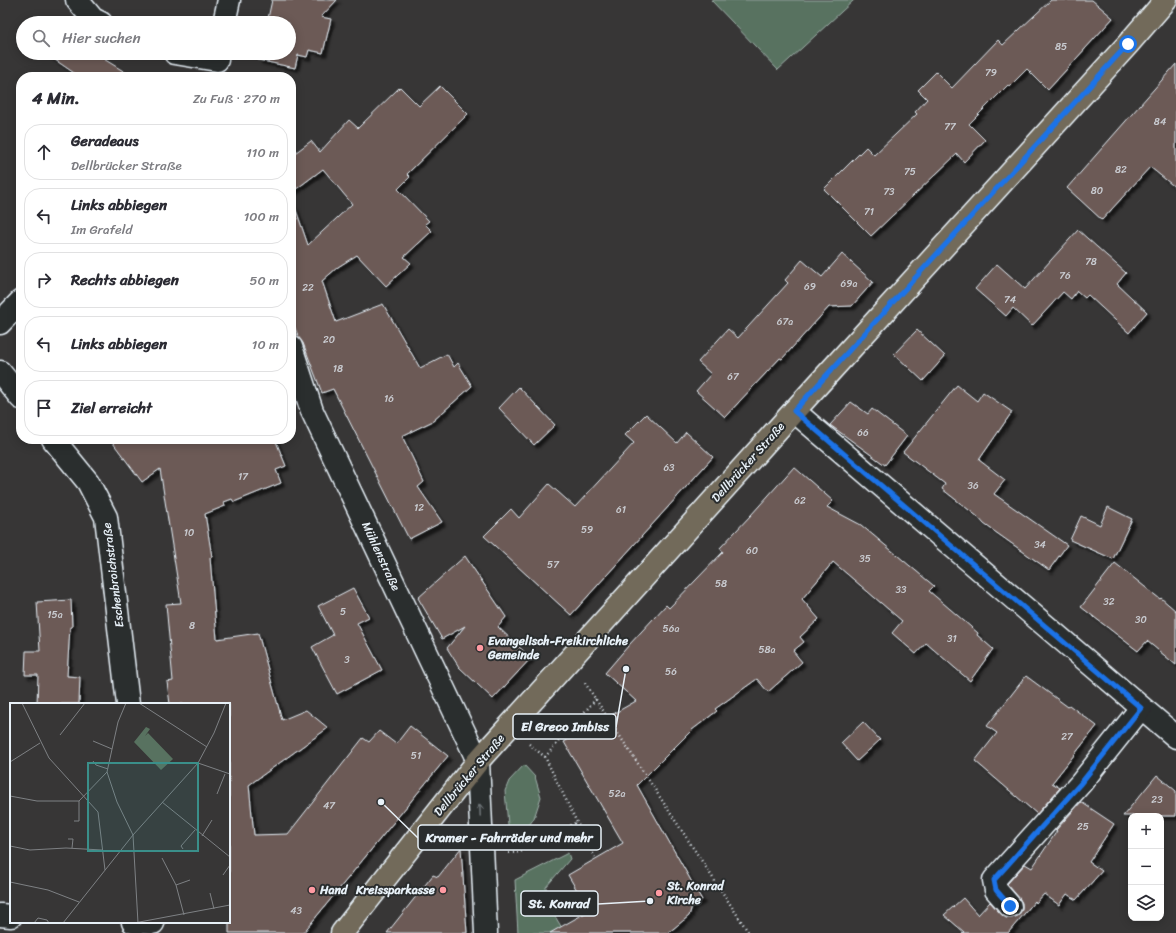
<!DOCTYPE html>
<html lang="de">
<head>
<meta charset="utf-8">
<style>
  body { margin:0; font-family:Sriracha,sans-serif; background:#f2f2f3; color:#2b2b33 }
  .controls { position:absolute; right:12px; bottom:12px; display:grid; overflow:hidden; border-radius:8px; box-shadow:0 2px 10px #0003 }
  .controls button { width:36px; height:36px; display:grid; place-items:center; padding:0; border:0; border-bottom:1px solid #e1e1e2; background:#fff; color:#2b2b33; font:20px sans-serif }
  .stop { position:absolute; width:12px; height:12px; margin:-9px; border:3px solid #1a73e8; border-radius:50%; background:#fff }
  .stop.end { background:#1a73e8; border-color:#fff; box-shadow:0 1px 4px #0008 }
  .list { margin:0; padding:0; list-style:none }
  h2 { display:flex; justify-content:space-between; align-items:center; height:52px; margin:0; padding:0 16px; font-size:17px }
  h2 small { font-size:13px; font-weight:400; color:#7c7c81 }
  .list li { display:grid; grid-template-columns:26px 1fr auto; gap:12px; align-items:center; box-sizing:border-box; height:56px; margin:0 8px 8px; padding:0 8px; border:1px solid #e1e1e2; border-radius:16px }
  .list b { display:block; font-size:15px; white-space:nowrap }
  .list p { margin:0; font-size:13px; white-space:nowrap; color:#7c7c81 }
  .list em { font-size:13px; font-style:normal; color:#7c7c81 }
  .icon { flex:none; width:22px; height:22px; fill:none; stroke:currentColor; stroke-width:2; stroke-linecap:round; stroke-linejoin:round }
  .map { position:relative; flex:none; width:1176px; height:933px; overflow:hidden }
  .search { position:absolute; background:#fff; box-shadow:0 2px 10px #0003; left:16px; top:16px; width:280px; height:44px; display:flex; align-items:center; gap:10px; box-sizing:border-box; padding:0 14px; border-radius:22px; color:#7c7c81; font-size:15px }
  .panel { position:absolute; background:#fff; box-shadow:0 2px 10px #0003; left:16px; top:72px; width:280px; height:372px; border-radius:16px }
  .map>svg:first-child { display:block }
  .green { fill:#587260; stroke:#a0b2ac }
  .building { fill:#6c5a57; stroke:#e8f1f8; filter:url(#shadow) }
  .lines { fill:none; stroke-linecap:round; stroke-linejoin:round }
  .minor-casing { stroke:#e8f1f8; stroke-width:25 }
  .major-casing { stroke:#e8f1f8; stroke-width:25 }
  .path { stroke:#e8f1f8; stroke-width:2.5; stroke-dasharray:1 3; stroke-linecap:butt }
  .minor { stroke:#2a2d2e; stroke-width:22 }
  .major { stroke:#726b5a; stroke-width:22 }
  .oneway { stroke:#6c7275 }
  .route { stroke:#1a73e8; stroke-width:5 }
  .poi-dot { fill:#ff9aa2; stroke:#2a2d2e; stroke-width:1.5 }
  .labels { text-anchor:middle; stroke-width:4; stroke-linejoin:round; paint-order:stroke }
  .number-label { font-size:10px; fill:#c9cbd0 }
  .street-label { font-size:12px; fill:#e8f1f8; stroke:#2a2d2e }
  .poi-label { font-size:12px; font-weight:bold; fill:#e8f1f8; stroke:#2a2d2e; text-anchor:start }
  .inset-road { fill:none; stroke:#7e8184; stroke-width:1 }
  .view { fill:#3a8f8a; fill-opacity:0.15; stroke:#3a8f8a; stroke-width:2 }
  .inset-edge { fill:none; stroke:#e8f1f8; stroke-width:2 }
  .leader { fill:none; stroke:#e8f1f8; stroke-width:1.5 }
  .callout-dot { fill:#e8f1f8; stroke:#2a2d2e; stroke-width:1.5 }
  .callout { fill:#2a2d2e; stroke:#e8f1f8; stroke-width:1.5 }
  .callout-label { font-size:13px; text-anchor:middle; font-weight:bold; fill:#e8f1f8 }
</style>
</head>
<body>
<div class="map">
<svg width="1176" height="933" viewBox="0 0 1176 933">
  <defs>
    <filter id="shadow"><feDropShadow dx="3.5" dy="3.5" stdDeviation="1" flood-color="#0009"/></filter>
  </defs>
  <rect width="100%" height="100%" fill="#373636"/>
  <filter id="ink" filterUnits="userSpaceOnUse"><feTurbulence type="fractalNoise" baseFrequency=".025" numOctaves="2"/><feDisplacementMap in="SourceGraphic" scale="8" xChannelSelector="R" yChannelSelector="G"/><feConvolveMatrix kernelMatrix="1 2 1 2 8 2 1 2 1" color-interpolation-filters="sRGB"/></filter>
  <g filter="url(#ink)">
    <g class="green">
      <path d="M 711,0 L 854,0 L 778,70 Z"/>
      <path d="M 524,765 L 535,777 L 541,797 L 534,818 L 522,836 L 509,836 L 505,791 L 509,781 Z"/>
      <path d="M 568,853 L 570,859 L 546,887 L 547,903 L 565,933 L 518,933 L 515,880 Z"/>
    </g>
    <g class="building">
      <path d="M 272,0 L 337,0 L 321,17 L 331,19 L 323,53 L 309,50 L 307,57 L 298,55 L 295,68 L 258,60 L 260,53 L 289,53 L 289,23 L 267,23 Z"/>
      <path d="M 1051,0 L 1092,0 L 1113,18 L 1048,90 L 1027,69 L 1009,87 L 1008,85 L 969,124 L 985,140 L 964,162 L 957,154 L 871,236 L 824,189 L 866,147 L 874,155 L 917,114 L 915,112 L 927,99 L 918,90 L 936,72 L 952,88 L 998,40 L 1003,45 Z"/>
      <path d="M 45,53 L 94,53 L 133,77 L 80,77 Z"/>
      <path d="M 1176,64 L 1176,188 L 1150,167 L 1102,220 L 1067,188 Z"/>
      <path d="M 440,86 L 468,114 L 407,174 L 410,177 L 398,189 L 429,221 L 425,224 L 432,231 L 404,257 L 411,263 L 386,286 L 357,255 L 338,267 L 322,281 L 336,322 L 383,304 L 420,368 L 447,354 L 454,367 L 458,363 L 472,386 L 433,421 L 402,436 L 424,482 L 418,487 L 442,522 L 409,539 L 333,389 L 322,393 L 303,343 L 299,338 L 291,318 L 291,208 L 295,207 L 308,245 L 352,204 L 323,169 L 291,193 L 291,156 L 311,141 L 320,152 L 349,120 L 358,128 L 400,87 L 419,106 Z"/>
      <path d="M 1078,230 L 1126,273 L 1117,284 L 1147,312 L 1129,333 L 1088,295 L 1085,298 L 1077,291 L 1071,299 L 1063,292 L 1032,326 L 1013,308 L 1006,316 L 975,289 L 997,264 L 1025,289 Z"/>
      <path d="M 842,254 L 873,282 L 852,306 L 829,307 L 782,359 L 780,358 L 725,417 L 696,391 L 711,374 L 698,362 L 728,329 L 738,338 L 788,283 L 785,280 L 802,260 L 822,277 Z"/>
      <path d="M 917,330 L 945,356 L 923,381 L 894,354 Z"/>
      <path d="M 957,385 L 977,401 L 983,392 L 1012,412 L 979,460 L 1005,480 L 994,494 L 1067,545 L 1049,570 L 984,524 L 978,517 L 942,489 L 945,484 L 903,452 Z"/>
      <path d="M 519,387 L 555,425 L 534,445 L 499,408 Z"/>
      <path d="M 851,402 L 868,414 L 872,409 L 907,436 L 885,465 L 830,425 Z"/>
      <path d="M 646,414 L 677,443 L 686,432 L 713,457 L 571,615 L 484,536 L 511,509 L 519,518 L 549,484 L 575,507 L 634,443 L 625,435 Z"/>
      <path d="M 110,439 L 275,439 L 286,466 L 276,470 L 281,483 L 234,502 L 232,499 L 224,502 L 225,506 L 205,514 L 212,557 L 210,558 L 217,639 L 258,633 L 282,720 L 306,710 L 328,728 L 249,785 L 254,835 L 288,834 L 363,738 L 369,742 L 379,731 L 396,744 L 410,726 L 448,756 L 303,933 L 229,933 L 229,704 L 170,704 L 167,682 L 173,681 L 166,604 L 181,603 L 160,469 L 142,482 Z"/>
      <path d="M 794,467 L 833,501 L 827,507 L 861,525 L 934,586 L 929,591 L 978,633 L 977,635 L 993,649 L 970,681 L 926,643 L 916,654 L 892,633 L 902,621 L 833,562 L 802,599 L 819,619 L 800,637 L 804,642 L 793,651 L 802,662 L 768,692 L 757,679 L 715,709 L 717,711 L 692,730 L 637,785 L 702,900 L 692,906 L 689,916 L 668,933 L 550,933 L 589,911 L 568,875 L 623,843 L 564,742 L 636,701 L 605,673 L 629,645 L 666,605 L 669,608 L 723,552 L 720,548 L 751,515 Z"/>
      <path d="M 1108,507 L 1132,519 L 1113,559 L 1070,540 L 1081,516 L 1100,525 Z"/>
      <path d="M 465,556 L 506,617 L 498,627 L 531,658 L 493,699 L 459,667 L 447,648 L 465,626 L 442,639 L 418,598 Z"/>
      <path d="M 1115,563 L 1160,599 L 1161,598 L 1176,611 L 1176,665 L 1147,641 L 1138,651 L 1081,607 Z"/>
      <path d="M 353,588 L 369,617 L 357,623 L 382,670 L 337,694 L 312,647 L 333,635 L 318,606 Z"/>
      <path d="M 71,600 L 72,627 L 70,627 L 67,676 L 80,677 L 79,704 L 37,704 L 38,675 L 25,675 L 26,651 L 40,651 L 37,602 Z"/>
      <path d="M 1026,676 L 1068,707 L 1069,705 L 1097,726 L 1052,783 L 1060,788 L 1037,814 L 975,761 L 997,733 L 987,726 Z"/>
      <path d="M 863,722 L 880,740 L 857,761 L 841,743 Z"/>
      <path d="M 1157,775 L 1176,791 L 1176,816 L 1123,816 Z"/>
      <path d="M 1081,802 L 1114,824 L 1089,862 L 1102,871 L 1076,900 L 1067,894 L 1059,905 L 1044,894 L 1036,903 L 1035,901 L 1008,933 L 962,933 L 964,932 L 944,915 L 963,898 L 978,915 L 990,902 L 1001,914 L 1006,918 L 1012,918 L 1018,916 L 1022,910 L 1022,903 L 1019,898 L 1007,884 L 1025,864 L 1032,868 L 1057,831 L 1056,830 Z"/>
      <path d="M 461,848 L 467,933 L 387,933 L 433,875 L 438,877 Z"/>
    </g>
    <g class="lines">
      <defs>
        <g id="minor">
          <path d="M 77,0 L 93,19 L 101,23"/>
          <path d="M 224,23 L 229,0"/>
          <path d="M 175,53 L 217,60"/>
          <path d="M 0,323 L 21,301"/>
          <path d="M 291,347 L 312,411 L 478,761 L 486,933"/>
          <path d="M 0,372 L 21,398"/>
          <path d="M 794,411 L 1176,737"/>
          <path d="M 53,439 L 88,482 L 106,517 L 128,704"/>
          <path d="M 1010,906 L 996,890 L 994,880 L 1081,783 L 1141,708"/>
          <path d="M 0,915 L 11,916"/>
          <path d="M 133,922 L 153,923"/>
        </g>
        <path id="major" d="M 342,933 L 478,761 L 794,411 L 1128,44 L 1166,0"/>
      </defs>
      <use href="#minor" class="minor-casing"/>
      <use href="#major" class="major-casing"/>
      <g class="path">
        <path d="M 585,683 L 749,933"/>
        <path d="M 529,744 L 545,757 L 586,841 L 595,857"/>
        <path d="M 545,757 L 596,699"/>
        <path d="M 509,853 L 520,852 L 577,822"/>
      </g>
      <use href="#minor" class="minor"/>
      <use href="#major" class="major"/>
    </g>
    <defs><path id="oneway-shaft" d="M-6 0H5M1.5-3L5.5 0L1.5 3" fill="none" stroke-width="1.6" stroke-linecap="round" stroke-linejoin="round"/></defs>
    <use class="oneway" href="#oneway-shaft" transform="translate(480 810) rotate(-92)"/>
  </g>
  <g class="lines" filter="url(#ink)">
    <path class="route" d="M 1010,906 L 996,890 L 994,880 L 1081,783 L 1141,708 L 794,411 L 1128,44"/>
  </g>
  <g class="poi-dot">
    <circle cx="480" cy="648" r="4"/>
    <circle cx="312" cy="890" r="4"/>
    <circle cx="443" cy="890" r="4"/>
    <circle cx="659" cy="893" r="4"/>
  </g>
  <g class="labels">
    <g class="number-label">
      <text x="1061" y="50">85</text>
      <text x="991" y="76">79</text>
      <text x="1160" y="125">84</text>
      <text x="950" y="130">77</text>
      <text x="1121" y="173">82</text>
      <text x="910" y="175">75</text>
      <text x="1097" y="194">80</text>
      <text x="889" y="195">73</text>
      <text x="869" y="215">71</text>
      <text x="1091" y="265">78</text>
      <text x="1065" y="279">76</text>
      <text x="849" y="287">69a</text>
      <text x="810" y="290">69</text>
      <text x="308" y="291">22</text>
      <text x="1010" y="303">74</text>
      <text x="785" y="325">67a</text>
      <text x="329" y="343">20</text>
      <text x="338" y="372">18</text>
      <text x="733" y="380">67</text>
      <text x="389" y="402">16</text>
      <text x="863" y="436">66</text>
      <text x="669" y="471">63</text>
      <text x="243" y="480">17</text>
      <text x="973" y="489">36</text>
      <text x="800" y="504">62</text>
      <text x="419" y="511">12</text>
      <text x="621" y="513">61</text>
      <text x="587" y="533">59</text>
      <text x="189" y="536">10</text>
      <text x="1040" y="548">34</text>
      <text x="752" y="554">60</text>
      <text x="865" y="562">35</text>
      <text x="553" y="568">57</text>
      <text x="721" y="587">58</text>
      <text x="901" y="593">33</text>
      <text x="1109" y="605">32</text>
      <text x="343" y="615">5</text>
      <text x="55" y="618">15a</text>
      <text x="1141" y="623">30</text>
      <text x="192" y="629">8</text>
      <text x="671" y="632">56a</text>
      <text x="952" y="642">31</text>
      <text x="767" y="653">58a</text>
      <text x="347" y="663">3</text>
      <text x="671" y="675">56</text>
      <text x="1067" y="740">27</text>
      <text x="416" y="759">51</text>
      <text x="617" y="797">52a</text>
      <text x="1157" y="803">23</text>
      <text x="329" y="809">47</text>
      <text x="1083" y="830">25</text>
      <text x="296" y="914">43</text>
    </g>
    <g class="street-label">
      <text transform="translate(748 462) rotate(-48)" y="4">Dellbrücker Straße</text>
      <text transform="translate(381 556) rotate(65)" y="4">Mühlenstraße</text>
      <text transform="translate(113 575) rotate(-97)" y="4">Eschenbroichstraße</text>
      <text transform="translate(469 775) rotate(-50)" y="4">Dellbrücker Straße</text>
    </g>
    <g class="poi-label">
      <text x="488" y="645">Evangelisch-Freikirchliche<tspan x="488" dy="14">Gemeinde</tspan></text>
      <text x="667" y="890">St. Konrad<tspan x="667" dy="14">Kirche</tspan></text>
      <text x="320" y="894">Hand</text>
      <text x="435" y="894" text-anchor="end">Kreissparkasse</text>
    </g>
  </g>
  <g transform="translate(10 703)">
    <rect width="220" height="220" fill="#373636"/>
    <path d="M 136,24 L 140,26 L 135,33 L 138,30 L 163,56 L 151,67 L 124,39 Z" fill="#587260"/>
    <path class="inset-road" d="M 12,0 L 39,55 L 88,109 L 95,167M 116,0 L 108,19 L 97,69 L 107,99 L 123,132 L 128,220M 129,0 L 197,44M 50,32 L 75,0M 83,38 L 102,46M 83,58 L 86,62 L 98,66M 0,59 L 30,40M 188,60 L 220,71M 207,91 L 215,71M 0,93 L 27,98 L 69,98 L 97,69M 152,99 L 220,154M 64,118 L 69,118 L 69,98M 192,133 L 202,117M 58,136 L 63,136 L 62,145M 0,143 L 20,147 L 56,145 L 92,147M 173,146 L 171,143 L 185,127M 152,155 L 166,182 L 174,212M 213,172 L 220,162M 0,179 L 38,187 L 69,199M 166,182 L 180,177M 200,190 L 204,206M 24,220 L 28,215 L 37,217 L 39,220M 53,220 L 123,132 L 188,60 L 204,30 L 216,0M 124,220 L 220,202"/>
    <path class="view" d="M 78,60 L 188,60 L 188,148 L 78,148 Z"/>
    <rect width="220" height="220" class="inset-edge"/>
  </g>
  <path class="leader" d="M626 669L616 727M381 802L418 838M650 901L598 904"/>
  <g class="callout-dot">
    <circle cx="626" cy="669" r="4"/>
    <circle cx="381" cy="802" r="4"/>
    <circle cx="650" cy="901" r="4"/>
  </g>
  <g class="callout">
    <rect x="513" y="714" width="103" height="25" rx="4"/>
    <rect x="418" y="825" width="183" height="25" rx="4"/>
    <rect x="521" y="891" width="77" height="25" rx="4"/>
  </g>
  <g class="callout-label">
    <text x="565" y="731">El Greco Imbiss</text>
    <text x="509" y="842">Kramer - Fahrräder und mehr</text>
    <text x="559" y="908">St. Konrad</text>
  </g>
</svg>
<div class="controls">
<button>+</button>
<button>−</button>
<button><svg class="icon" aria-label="layers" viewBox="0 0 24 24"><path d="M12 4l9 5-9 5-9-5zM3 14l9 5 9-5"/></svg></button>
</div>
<div class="stop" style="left:1128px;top:44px"></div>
<div class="stop end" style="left:1010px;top:906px"></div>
<div class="search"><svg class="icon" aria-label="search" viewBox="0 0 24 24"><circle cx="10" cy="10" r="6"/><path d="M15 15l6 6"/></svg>Hier suchen</div>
<section class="panel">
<h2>4 Min.<small>Zu Fuß · 270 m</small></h2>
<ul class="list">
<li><svg class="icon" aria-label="ahead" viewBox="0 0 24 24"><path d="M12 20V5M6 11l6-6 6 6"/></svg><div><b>Geradeaus</b><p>Dellbrücker Straße</p></div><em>110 m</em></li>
<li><svg class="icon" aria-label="left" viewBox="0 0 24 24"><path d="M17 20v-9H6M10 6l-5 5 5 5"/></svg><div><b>Links abbiegen</b><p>Im Grafeld</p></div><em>100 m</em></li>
<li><svg class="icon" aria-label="right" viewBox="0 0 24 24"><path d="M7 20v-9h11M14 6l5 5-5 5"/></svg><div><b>Rechts abbiegen</b></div><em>50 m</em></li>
<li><svg class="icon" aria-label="left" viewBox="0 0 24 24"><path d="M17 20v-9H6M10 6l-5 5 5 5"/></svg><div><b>Links abbiegen</b></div><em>10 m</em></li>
<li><svg class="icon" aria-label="arrive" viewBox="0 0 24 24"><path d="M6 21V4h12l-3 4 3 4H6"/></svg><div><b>Ziel erreicht</b></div></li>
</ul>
</section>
</div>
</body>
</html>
